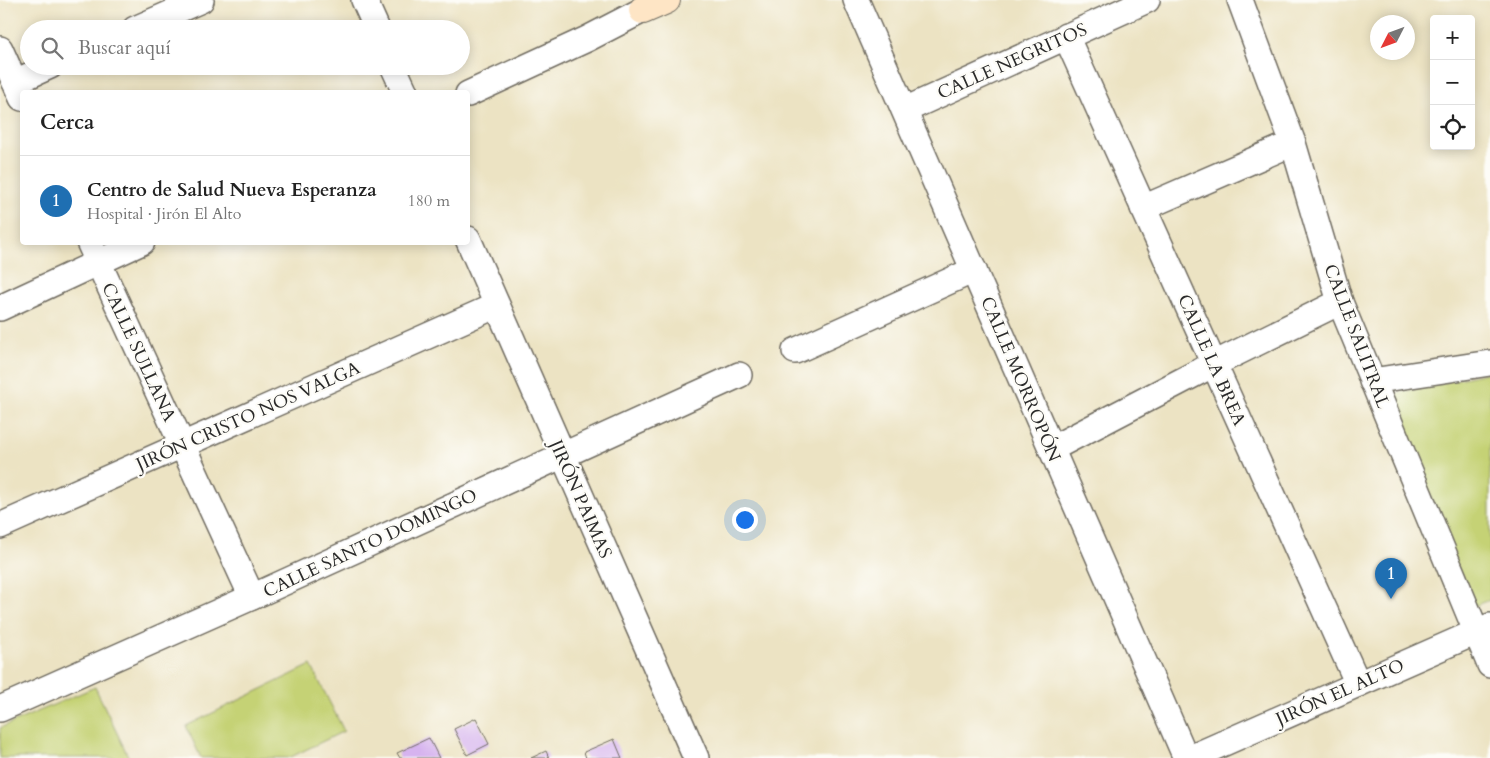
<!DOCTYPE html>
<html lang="es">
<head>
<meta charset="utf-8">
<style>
  body { margin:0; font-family:Cardo,serif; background:#f6f6f6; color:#222 }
  .controls { position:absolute; right:15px; top:15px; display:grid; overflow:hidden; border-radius:5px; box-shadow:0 2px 12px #0003 }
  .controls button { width:45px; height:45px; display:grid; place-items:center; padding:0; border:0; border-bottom:1px solid #e0e0e0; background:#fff; color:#222; font:25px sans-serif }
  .compass { position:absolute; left:1370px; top:15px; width:45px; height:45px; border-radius:50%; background:#fff; box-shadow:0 2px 12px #0003; rotate:228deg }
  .you { position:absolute; left:744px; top:519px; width:18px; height:18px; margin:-12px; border:4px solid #fff; border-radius:50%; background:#1a73e8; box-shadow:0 0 0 8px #1a73e833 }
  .badge { display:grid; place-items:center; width:32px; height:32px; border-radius:50%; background:#1f6fb2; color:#fff; font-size:16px; font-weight:700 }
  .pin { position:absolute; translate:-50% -41px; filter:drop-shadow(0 1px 2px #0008) }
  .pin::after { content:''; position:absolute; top:26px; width:18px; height:15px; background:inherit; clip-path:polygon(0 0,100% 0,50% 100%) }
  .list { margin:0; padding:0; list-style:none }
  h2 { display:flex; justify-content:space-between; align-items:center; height:65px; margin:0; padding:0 20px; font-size:21px }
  h2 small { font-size:16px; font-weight:400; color:#767676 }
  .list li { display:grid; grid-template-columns:32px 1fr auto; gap:15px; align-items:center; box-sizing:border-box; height:90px; padding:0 20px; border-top:1px solid #e0e0e0 }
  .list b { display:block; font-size:19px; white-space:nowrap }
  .list p { margin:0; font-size:16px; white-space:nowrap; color:#767676 }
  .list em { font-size:16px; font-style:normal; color:#767676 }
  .icon { flex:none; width:28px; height:28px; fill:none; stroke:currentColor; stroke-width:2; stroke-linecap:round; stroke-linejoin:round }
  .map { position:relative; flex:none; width:1490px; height:758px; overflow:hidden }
  .search { position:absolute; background:#fff; box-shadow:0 2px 12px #0003; left:20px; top:20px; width:450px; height:55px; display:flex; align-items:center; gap:12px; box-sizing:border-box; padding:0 18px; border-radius:28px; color:#767676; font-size:19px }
  .panel { position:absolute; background:#fff; box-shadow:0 2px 12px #0003; left:20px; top:90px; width:450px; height:155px; border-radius:5px }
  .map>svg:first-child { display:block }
  .green { fill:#c5d274; stroke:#787e50 }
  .building { fill:#d6b3ef }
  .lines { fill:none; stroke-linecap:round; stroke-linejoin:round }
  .street-casing { stroke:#6f6b60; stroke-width:28 }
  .secondary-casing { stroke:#6f6b60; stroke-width:30 }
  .street { stroke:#fff; stroke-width:25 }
  .secondary { stroke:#fee5c5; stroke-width:28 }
  .labels { text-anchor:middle; stroke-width:4.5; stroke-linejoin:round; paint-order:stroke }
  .street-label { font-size:18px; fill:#2b2b2b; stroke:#fdfcf7 }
</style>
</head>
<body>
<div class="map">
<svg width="1490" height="758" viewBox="0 0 1490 758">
  <rect width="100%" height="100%" fill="#fdfcf7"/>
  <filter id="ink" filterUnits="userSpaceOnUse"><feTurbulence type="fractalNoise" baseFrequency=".02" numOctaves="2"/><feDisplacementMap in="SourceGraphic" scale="10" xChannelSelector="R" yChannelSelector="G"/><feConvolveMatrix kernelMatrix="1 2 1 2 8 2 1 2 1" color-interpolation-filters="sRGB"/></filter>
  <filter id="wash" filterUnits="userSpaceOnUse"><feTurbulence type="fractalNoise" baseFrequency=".0096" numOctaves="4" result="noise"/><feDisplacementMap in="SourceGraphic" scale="20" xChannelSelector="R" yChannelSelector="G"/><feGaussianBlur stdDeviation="1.12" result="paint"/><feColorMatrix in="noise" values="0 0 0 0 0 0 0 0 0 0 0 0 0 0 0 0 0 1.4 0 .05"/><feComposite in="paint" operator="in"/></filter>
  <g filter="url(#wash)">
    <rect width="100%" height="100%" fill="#ece3c3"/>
    <g class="green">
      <path d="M 1490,372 L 1490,600 L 1472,607 L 1392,394 Z"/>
      <path d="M 311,665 L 344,731 L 289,758 L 201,758 L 186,726 Z"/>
      <path d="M 95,687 L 129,758 L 0,758 L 0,728 Z"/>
    </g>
    <g id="blocks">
      <g class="building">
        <path d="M 476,718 L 489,744 L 467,755 L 454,729 Z"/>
        <path d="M 429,738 L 439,758 L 400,758 L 397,753 Z"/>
        <path d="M 614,739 L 622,758 L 586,758 L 584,752 Z"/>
        <path d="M 546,751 L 549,758 L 531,758 Z"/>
      </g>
    </g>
  </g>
  <g filter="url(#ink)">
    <use href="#blocks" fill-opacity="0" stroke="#6f6b60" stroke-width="1"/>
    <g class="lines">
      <defs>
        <g id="street">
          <path d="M 364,0 L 377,29"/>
          <path d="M 856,0 L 1186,758"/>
          <path d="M 1240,0 L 1293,143 L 1340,302 L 1490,665"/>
          <path d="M 135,29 L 201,0"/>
          <path d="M 1066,36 L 1358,684"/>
          <path d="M 0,49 L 22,98"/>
          <path d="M 393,66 L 405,92"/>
          <path d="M 15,82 L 50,66"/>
          <path d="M 468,94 L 587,39 L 643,10"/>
          <path d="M 905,110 L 1147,0"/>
          <path d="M 1143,208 L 1293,143"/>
          <path d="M 468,239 L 696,758"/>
          <path d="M 89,242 L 252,597"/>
          <path d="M 0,308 L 142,242"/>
          <path d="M 795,351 L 974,270"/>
          <path d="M 1372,381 L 1490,363"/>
          <path d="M 1051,449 L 1214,364 L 1340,302"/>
          <path d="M 0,526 L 495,306"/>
          <path d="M 0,709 L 252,597 L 739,375"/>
          <path d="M 1190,758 L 1490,626"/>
        </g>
        <path id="secondary" d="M 643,10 L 666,0"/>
      </defs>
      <use href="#street" class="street-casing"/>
      <use href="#secondary" class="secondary-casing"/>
      <use href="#street" class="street"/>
      <use href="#secondary" class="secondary"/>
    </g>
  </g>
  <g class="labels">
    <g class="street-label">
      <text transform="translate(1012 61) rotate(-24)" y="6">CALLE NEGRITOS</text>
      <text transform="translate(1357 336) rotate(69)" y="6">CALLE SALITRAL</text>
      <text transform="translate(139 352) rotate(65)" y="6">CALLE SULLANA</text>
      <text transform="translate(1212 360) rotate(66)" y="6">CALLE LA BREA</text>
      <text transform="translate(1021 379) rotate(67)" y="6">CALLE MORROPÓN</text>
      <text transform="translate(248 416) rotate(-24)" y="6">JIRÓN CRISTO NOS VALGA</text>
      <text transform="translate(581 499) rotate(66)" y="6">JIRÓN PAIMAS</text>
      <text transform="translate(370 543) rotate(-25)" y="6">CALLE SANTO DOMINGO</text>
      <text transform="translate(1340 692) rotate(-24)" y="6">JIRÓN EL ALTO</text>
    </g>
  </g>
</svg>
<div class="controls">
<button>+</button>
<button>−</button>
<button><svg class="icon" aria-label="locate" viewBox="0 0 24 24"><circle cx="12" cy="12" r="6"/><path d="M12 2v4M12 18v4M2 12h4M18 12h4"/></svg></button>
</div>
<svg class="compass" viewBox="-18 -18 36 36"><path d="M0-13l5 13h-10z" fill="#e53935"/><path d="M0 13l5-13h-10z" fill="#767676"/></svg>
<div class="you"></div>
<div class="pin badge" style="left:1391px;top:599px">1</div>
<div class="search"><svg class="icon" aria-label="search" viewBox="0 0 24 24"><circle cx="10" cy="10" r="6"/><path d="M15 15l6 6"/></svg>Buscar aquí</div>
<section class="panel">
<h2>Cerca<small></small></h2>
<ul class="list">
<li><span class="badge">1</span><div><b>Centro de Salud Nueva Esperanza</b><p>Hospital · Jirón El Alto</p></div><em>180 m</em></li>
</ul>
</section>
</div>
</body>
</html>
